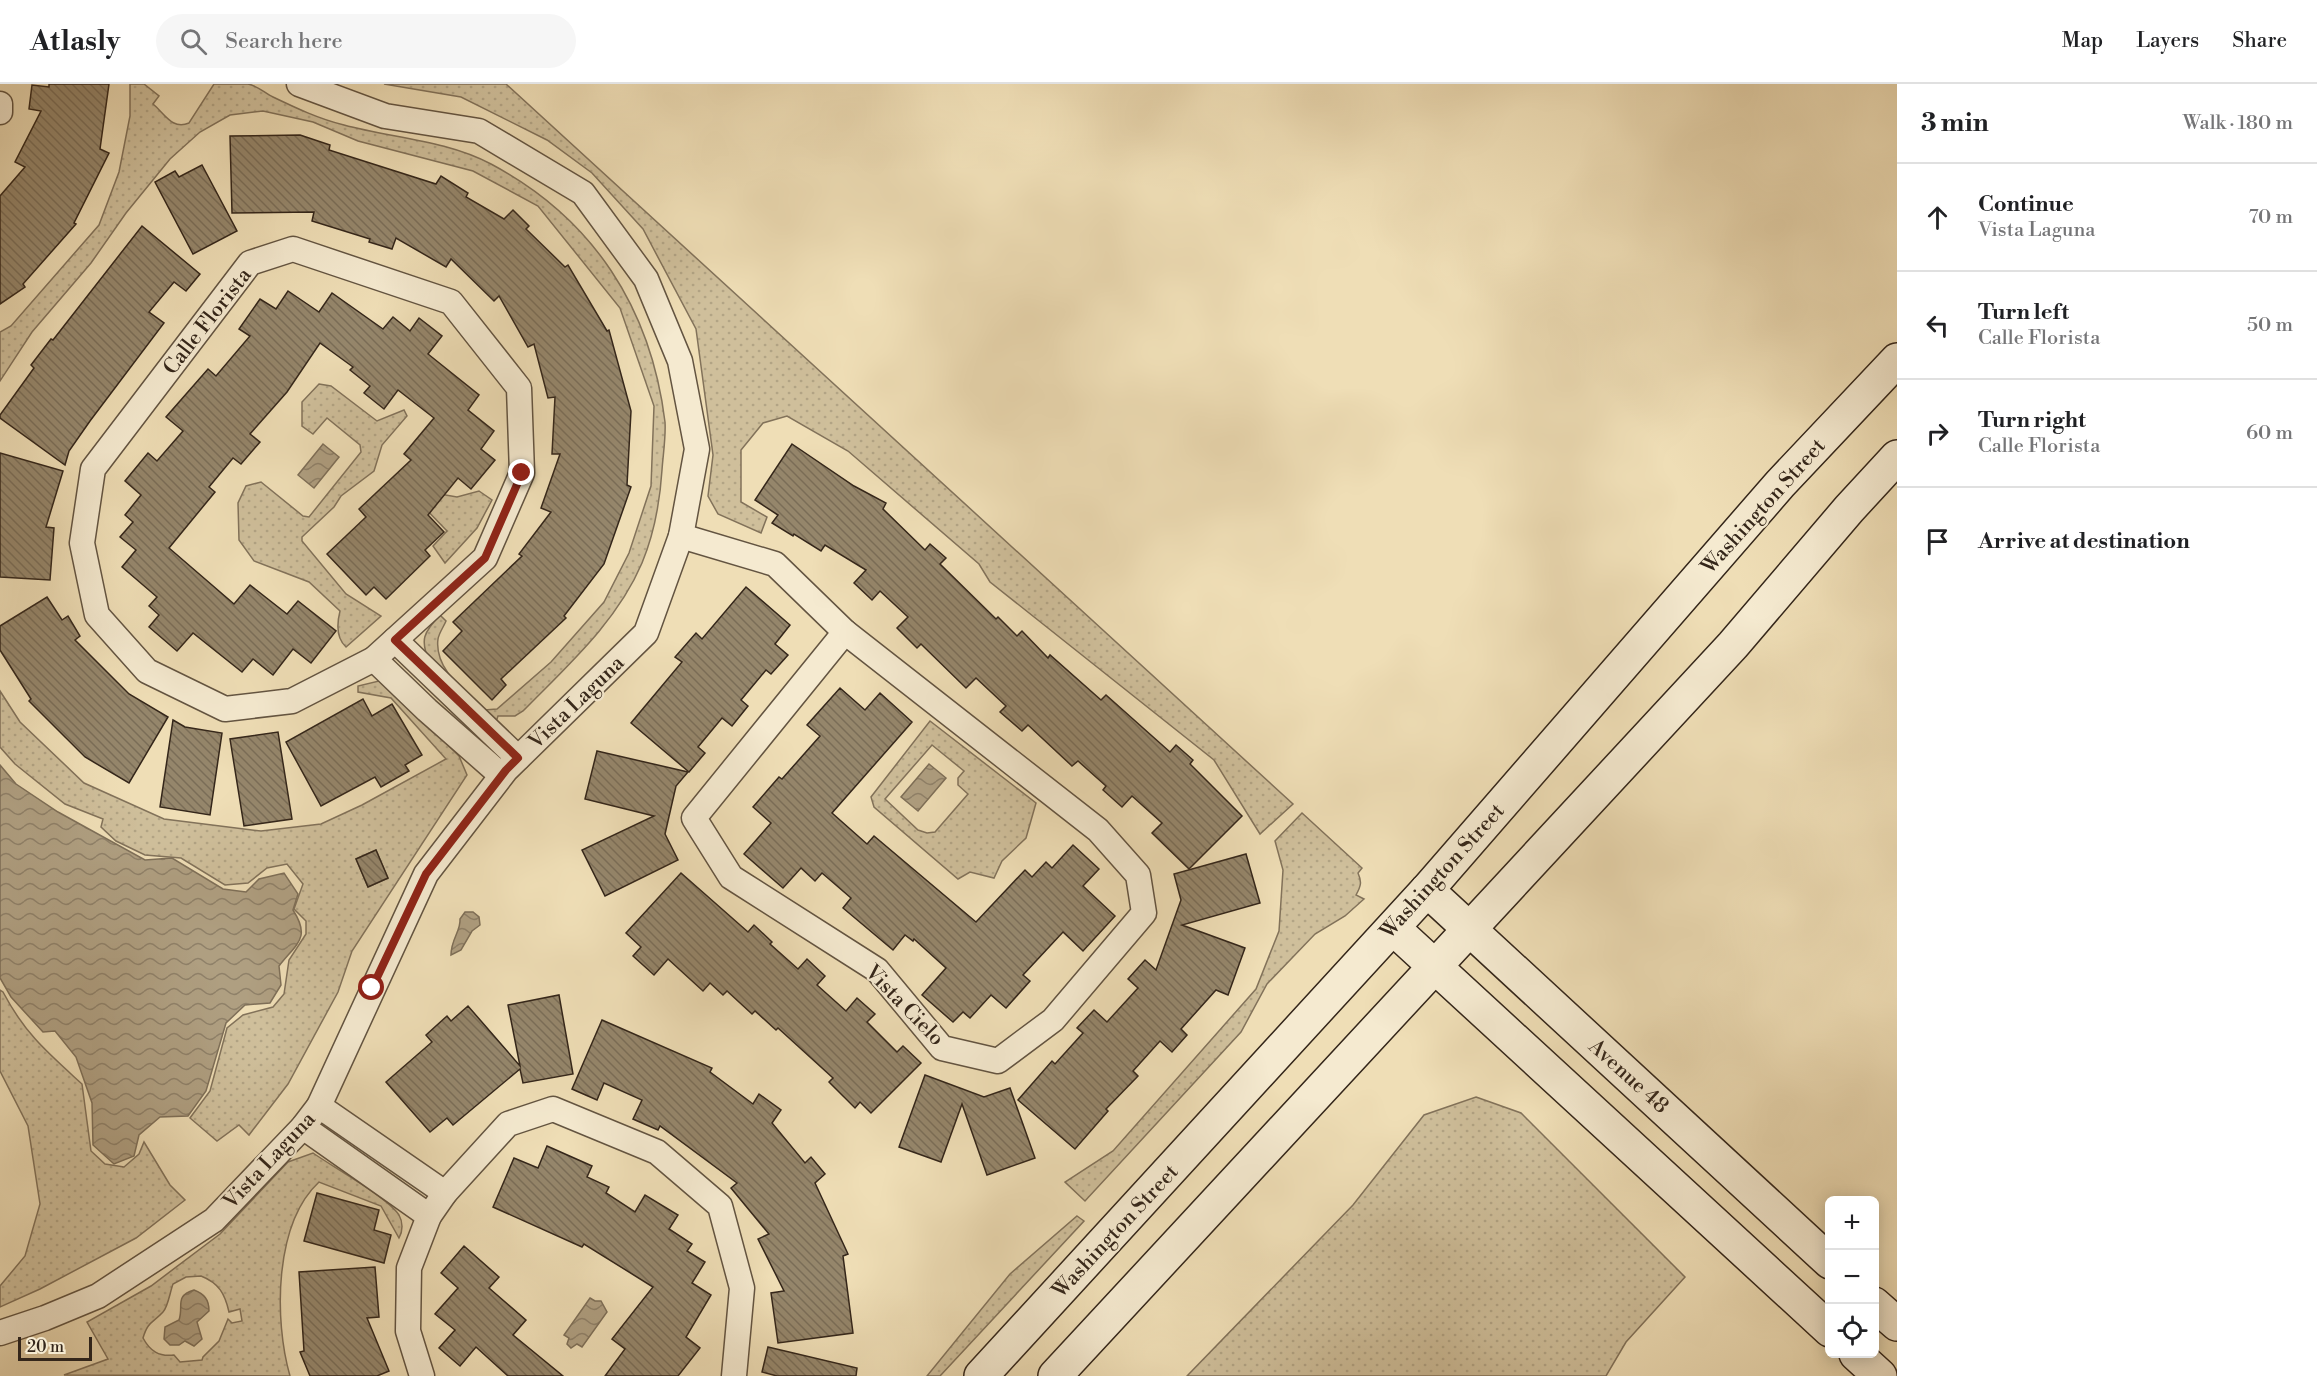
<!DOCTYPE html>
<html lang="en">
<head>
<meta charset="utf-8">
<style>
  body { margin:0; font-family:"Libre Bodoni",serif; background:#f6f6f6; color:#202124 }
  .controls { position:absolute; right:18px; bottom:18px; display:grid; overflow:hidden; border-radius:9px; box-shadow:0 3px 15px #0003 }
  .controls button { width:54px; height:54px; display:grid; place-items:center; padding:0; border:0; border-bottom:2px solid #e0e0e0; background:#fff; color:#202124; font:30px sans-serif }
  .scale { position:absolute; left:18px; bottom:15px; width:74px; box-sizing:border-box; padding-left:6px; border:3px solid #34261a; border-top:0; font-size:16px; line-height:21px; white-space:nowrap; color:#34261a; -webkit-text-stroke:4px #f5ead0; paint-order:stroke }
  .stop { position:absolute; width:18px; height:18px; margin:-14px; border:4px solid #8f2418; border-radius:50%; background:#fff }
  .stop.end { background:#8f2418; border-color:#fff; box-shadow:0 2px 6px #0008 }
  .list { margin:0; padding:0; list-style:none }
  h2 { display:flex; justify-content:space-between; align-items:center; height:78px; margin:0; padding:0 24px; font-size:26px }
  h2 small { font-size:20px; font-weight:400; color:#757577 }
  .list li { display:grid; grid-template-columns:39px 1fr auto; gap:18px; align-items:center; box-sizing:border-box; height:108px; padding:0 24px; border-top:2px solid #e0e0e0 }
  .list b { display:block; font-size:22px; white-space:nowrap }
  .list p { margin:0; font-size:20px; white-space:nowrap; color:#757577 }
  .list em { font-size:20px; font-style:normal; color:#757577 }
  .icon { flex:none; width:33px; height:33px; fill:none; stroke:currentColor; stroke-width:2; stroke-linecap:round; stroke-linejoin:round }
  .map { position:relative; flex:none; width:1897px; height:1292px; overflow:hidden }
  header { display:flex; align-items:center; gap:36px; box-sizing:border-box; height:84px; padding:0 30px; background:#fff; border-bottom:2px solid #e0e0e0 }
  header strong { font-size:28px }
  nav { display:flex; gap:33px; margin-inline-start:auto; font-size:21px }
  .search { width:420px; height:54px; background:#f6f6f6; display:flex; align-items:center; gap:15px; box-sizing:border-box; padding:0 21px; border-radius:33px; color:#757577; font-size:22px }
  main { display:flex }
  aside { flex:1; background:#fff }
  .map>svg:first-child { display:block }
  .grass { fill:url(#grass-dots); stroke:#82725a; stroke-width:1.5; fill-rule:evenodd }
  .water { fill:url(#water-waves); stroke:#7e6f58; stroke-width:1.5 }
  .building { fill:url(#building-back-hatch); stroke:#34261a; stroke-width:1.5 }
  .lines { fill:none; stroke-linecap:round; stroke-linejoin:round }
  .minor-casing { stroke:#635441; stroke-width:27 }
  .secondary-casing { stroke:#34261a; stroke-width:36 }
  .minor { stroke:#f5ead0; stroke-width:24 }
  .secondary { stroke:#f5ead0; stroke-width:33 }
  .route { stroke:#8f2418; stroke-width:8 }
  .labels { text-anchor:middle; stroke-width:4.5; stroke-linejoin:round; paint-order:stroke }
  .street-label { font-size:21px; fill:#34261a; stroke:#f5ead0 }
</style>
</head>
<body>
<header>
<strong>Atlasly</strong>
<div class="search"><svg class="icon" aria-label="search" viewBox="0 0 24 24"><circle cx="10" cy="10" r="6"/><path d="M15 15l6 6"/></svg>Search here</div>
<nav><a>Map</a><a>Layers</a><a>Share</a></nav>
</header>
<main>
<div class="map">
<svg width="1897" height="1292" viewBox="0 0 1897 1292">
  <defs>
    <pattern id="grass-dots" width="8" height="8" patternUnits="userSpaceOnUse" patternTransform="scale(1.5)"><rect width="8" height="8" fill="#cfbf9b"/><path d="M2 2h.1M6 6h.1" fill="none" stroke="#b2a485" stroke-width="1.8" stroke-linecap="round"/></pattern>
    <pattern id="water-waves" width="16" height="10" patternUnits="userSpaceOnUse" patternTransform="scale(1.5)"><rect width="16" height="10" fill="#af9f81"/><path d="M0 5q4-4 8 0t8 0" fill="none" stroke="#8f8169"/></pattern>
    <pattern id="building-back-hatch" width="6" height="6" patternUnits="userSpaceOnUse" patternTransform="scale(1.5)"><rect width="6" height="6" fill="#95866b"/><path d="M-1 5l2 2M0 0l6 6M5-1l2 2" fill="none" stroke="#7a6d57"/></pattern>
  </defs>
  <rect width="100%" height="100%" fill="#efdeb6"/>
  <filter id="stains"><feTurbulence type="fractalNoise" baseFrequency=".00333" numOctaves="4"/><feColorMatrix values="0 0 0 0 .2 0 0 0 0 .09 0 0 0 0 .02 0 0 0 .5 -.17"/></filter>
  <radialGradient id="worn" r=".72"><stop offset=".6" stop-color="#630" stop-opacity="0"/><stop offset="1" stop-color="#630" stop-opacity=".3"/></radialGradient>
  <g class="grass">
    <path d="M 130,0 L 144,0 L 159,12 L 153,20 C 165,30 172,46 189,39 L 214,0 C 225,0 237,0 248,0 C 256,1 265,9 273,13 C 296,24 319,35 344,41 C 392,54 446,56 491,80 C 593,134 651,224 665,338 C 666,353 663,371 662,386 C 660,417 654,450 642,479 C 617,538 567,582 523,627 L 515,632 L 498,632 L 496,638 L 430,579 C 419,555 424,549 440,531 L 446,537 C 444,542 439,549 438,555 C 434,585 465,607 484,626 L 497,625 L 551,578 L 604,518 L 629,469 L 651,402 L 654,322 L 620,224 L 538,122 L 473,87 L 358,57 L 313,38 L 263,27 L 230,31 L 200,48 L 170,75 L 126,129 L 91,179 L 32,248 L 0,297 L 0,248 L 11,242 L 99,141 L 119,88 L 130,32 Z"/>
    <path d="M 384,0 L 506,0 L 1293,720 L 1260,750 L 1214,676 L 990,498 L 979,480 L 848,367 L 787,332 L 763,339 L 741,366 L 741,418 L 767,433 L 761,449 L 718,430 L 708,412 L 713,371 L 696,245 L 643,145 L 592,89 L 547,56 L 461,13 Z"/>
    <path d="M 319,300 L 331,302 L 377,337 L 404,326 L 407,332 L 382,361 L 374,387 L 341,412 L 334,423 L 302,453 L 302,457 L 346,510 L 381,532 L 346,563 C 336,554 337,539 340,527 L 309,498 L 254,477 L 239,456 L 238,419 L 246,402 L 261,398 L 303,432 L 309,433 L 361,368 L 360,361 L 327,334 L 313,350 L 302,342 L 302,318 Z"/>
    <path d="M 479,407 L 492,416 L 477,444 L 445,479 L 433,462 L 447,447 L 421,420 L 440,410 L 457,413 Z"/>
    <path d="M 383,596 L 459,672 L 467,691 L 352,867 L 338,908 L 288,1000 L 249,1051 L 239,1041 L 217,1057 L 190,1034 L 210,1007 L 227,944 L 243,931 L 273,923 L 284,910 L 289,876 L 306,850 L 306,837 L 294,825 L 303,800 L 287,780 L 267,784 L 248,799 L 225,801 L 181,774 L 145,771 L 116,757 L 101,743 L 103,735 L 65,720 L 15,680 L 0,663 L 0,607 L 20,638 L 84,699 L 164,735 L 261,747 L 321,740 L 362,721 L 446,675 L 391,614 L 358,608 L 358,602 ZM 376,766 L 388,794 L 368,803 L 356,775 Z"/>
    <path d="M 930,637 L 1036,719 L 1026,754 L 1002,777 L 994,794 L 970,788 L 958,795 L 874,723 L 871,713 ZM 932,661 L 964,687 L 958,694 L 958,701 L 968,710 L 935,748 L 927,749 L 918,746 L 885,715 Z"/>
    <path d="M 1302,729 L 1362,784 L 1358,789 C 1362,798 1361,802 1356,811 L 1364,815 L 1345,832 L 1315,850 L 1267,900 L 1241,948 L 1085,1117 L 1065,1098 L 1113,1067 L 1256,905 L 1279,847 L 1283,786 L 1275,757 Z"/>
    <path d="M 0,906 L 3,908 C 25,950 48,969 82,1000 L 91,1067 L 105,1080 L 124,1083 L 139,1070 L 144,1058 L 170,1101 L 185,1116 L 136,1154 L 40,1205 L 0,1223 L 0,1202 L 25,1172 L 40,1120 L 28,1042 L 0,987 Z"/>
    <path d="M 1476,1013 L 1521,1029 L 1685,1193 L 1626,1258 L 1606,1292 L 1187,1292 L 1353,1121 L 1424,1031 Z"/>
    <path d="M 313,1069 C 333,1083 387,1113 399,1131 C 403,1138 403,1147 399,1154 L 381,1122 L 319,1098 C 274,1140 274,1236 290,1292 L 64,1291 L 108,1275 L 87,1238 L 151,1202 L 220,1150 L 288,1078 ZM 201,1192 C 219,1199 225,1210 229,1228 L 240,1225 L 242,1237 L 232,1239 L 228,1235 L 219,1257 L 203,1273 L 202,1276 L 180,1278 L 174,1271 C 159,1273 150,1267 143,1254 C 148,1237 153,1239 163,1228 C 168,1223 170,1208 173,1200 L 186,1193 Z"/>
    <path d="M 1077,1132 L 1084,1137 L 940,1292 L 927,1292 L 1010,1190 Z"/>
  </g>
  <g class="water">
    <path d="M 323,360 L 339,373 L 314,404 L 298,391 Z"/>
    <path d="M 929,680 L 946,694 L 918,727 L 901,713 Z"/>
    <path d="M 0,681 L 16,700 L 58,728 L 145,776 L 172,774 L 223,805 L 246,808 L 259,795 L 284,789 L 298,810 L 293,826 C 311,854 297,859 279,882 L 281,901 L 270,919 L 245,921 L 226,939 L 206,1007 L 188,1032 L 160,1033 L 139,1051 L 134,1072 L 114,1080 L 93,1061 L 92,1019 L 76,973 L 55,947 L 43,948 L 11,913 L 0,894 Z"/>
    <path d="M 465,828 L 473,828 L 479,833 L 480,841 L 472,847 L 461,866 L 451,871 C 451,855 461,847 460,835 Z"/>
    <path d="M 194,1206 C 204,1210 209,1215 209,1227 L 197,1238 L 202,1255 L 194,1262 L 185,1257 L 179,1261 L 170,1261 L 164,1255 L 165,1243 L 179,1236 C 184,1222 174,1212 194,1206 Z"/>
    <path d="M 590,1214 L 595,1217 L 601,1217 L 607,1228 L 582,1263 L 577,1260 L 571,1264 L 567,1260 L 569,1254 L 564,1251 Z"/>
  </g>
  <g class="building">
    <path d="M 49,0 L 109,0 L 100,65 L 109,69 L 74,139 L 76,140 L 23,200 L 25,203 L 0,220 L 0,112 L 25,83 L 15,78 L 41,27 L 29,25 L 32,1 L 49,3 Z"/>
    <path d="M 300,51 L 330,61 L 329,66 L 436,100 L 441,92 L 468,109 L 466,113 L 504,135 L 513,126 L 529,142 L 526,145 L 565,183 L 568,181 L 607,247 L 609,246 L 631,327 L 627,401 L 631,403 L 604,480 L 564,532 L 566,534 L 501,595 L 506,601 L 492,616 L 443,567 L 462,547 L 453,538 L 522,472 L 519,470 L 551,428 L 541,424 L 560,370 L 552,370 L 555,313 L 548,314 L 534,260 L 528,263 L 499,212 L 494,217 L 451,175 L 446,183 L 396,154 L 392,165 L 369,158 L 370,155 L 312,137 L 314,128 L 232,129 L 230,52 Z"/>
    <path d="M 202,81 L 237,147 L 193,170 L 155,98 L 175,87 L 179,93 Z"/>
    <path d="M 142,142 L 200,190 L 186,207 L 174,198 L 149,228 L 164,239 L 90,337 L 69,367 L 65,381 L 0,334 L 0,331 L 34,284 L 31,281 L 51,255 L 53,256 Z"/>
    <path d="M 288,207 L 319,228 L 332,209 L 383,245 L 393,233 L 410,247 L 419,234 L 442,252 L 428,270 L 479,311 L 468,326 L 494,347 L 481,365 L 495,376 L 471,405 L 458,394 L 428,431 L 444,448 L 425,466 L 430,472 L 386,515 L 374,503 L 366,511 L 327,470 L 366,433 L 359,425 L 411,376 L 404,370 L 434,334 L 398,306 L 384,325 L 364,309 L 370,302 L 350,286 L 353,283 L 320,259 L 287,308 L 250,350 L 260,358 L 241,380 L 233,374 L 209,403 L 215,408 L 169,464 L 234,520 L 250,501 L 287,530 L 298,517 L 336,547 L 311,579 L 293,565 L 273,591 L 253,575 L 242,588 L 193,549 L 177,567 L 149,543 L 159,531 L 149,522 L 157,513 L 122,483 L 136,466 L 120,453 L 133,438 L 125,431 L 141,411 L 125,397 L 148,369 L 157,377 L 183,347 L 166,333 L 208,285 L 216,292 L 250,252 L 239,245 L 260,215 L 276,225 Z"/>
    <path d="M 792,360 L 854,402 L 886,419 L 883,425 L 925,466 L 930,460 L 946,474 L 940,480 L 996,535 L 998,533 L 1017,552 L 1022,547 L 1048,574 L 1050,571 L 1101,616 L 1106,611 L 1170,668 L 1176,661 L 1193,676 L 1190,680 L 1242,732 L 1189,785 L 1152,749 L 1162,739 L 1132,712 L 1122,723 L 1103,706 L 1106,702 L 1078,677 L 1072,682 L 1028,641 L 1022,647 L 1000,628 L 1006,622 L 976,594 L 966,604 L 921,560 L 917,564 L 897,544 L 908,533 L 880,507 L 872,516 L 854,499 L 866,486 L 825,461 L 821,467 L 794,450 L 793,452 L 772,439 L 778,431 L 755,416 Z"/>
    <path d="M 0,369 L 63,387 L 46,443 L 54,444 L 50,496 L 0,493 Z"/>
    <path d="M 746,503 L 790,541 L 775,560 L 788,571 L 771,590 L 766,586 L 741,616 L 748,622 L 732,642 L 722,634 L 698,663 L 705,669 L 689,688 L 631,639 L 682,578 L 675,573 L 696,549 L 702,555 Z"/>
    <path d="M 47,513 L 62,536 L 68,532 L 80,552 L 75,556 L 129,610 L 168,633 L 129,699 L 85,673 L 29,617 L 31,615 L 0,566 L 0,542 Z"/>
    <path d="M 840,604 L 865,626 L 880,609 L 912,638 L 832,729 L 867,760 L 874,752 L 976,838 L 1025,786 L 1032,793 L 1046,778 L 1052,784 L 1073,761 L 1099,785 L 1083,802 L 1115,832 L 1083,867 L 1063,848 L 1023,891 L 1030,897 L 1006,924 L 991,911 L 970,934 L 963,928 L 953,938 L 922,911 L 946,884 L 914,855 L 913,857 L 905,851 L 893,866 L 843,824 L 851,814 L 822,789 L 815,797 L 801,784 L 783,804 L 744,770 L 771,739 L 753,723 L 779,693 L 782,695 L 820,652 L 807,641 Z"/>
    <path d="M 363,615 L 372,632 L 392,620 L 422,671 L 405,681 L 409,687 L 381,703 L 375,693 L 321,722 L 286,658 Z"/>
    <path d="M 173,636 L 185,643 L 222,649 L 210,731 L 160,723 Z"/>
    <path d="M 278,648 L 292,735 L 244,742 L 230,655 Z"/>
    <path d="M 597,667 L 688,688 L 676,702 L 665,750 L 678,776 L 605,812 L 582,766 L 654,732 L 585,715 Z"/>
    <path d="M 376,766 L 388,794 L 368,803 L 356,775 Z"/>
    <path d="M 1246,770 L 1260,819 L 1182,841 L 1245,864 L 1228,911 L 1216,906 L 1181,945 L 1187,951 L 1172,968 L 1160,957 L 1133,987 L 1138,992 L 1106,1025 L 1108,1027 L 1075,1065 L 1018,1016 L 1052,977 L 1055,980 L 1083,949 L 1077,944 L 1094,926 L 1107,938 L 1138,904 L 1128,895 L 1145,876 L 1156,886 L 1181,816 L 1174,790 Z"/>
    <path d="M 681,789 L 748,848 L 754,841 L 772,858 L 770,860 L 798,885 L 807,875 L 825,892 L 817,901 L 846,927 L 857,914 L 875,930 L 867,938 L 897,968 L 903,962 L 921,979 L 871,1029 L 860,1018 L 855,1024 L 829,998 L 833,994 L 778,944 L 776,946 L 755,927 L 752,930 L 727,907 L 723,911 L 710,899 L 703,907 L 668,875 L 654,891 L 633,872 L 641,863 L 626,849 Z"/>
    <path d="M 559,911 L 573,990 L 523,999 L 520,985 L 453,1041 L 447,1034 L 430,1048 L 386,998 L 432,958 L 426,951 L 447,932 L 451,937 L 468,922 L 520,982 L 508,921 Z"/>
    <path d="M 602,936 L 712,984 L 710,988 L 753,1020 L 759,1010 L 781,1026 L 772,1039 L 805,1079 L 811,1073 L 825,1090 L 815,1099 L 848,1170 L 843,1172 L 853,1249 L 778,1259 L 771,1209 L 784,1207 L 758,1155 L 769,1150 L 731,1104 L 737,1099 L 660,1042 L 658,1046 L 633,1035 L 642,1016 L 604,999 L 597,1016 L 572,1005 Z"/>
    <path d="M 925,991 L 984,1013 L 1010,1004 L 1035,1074 L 987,1091 L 962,1020 L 941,1078 L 899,1063 Z"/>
    <path d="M 547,1062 L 592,1082 L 587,1093 L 609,1103 L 606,1109 L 635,1128 L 645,1111 L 678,1131 L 669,1145 L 692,1160 L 687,1167 L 705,1178 L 692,1199 L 711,1211 L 686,1253 L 700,1264 L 678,1292 L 605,1292 L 625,1265 L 612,1255 L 653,1203 L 584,1160 L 582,1163 L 493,1123 L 514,1074 L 538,1084 Z"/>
    <path d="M 317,1109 L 379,1126 L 374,1146 L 391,1151 L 384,1179 L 304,1157 Z"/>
    <path d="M 464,1162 L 499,1193 L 489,1204 L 526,1236 L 513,1251 L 563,1292 L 508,1292 L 476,1263 L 460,1282 L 439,1264 L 455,1246 L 435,1230 L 458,1204 L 441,1189 Z"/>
    <path d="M 375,1183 L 379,1233 L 367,1234 L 389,1287 L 377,1292 L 310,1292 L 300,1268 L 304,1267 L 299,1188 Z"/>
    <path d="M 768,1263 L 857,1284 L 856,1292 L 777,1292 L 762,1288 Z"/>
  </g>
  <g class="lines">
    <defs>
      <g id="minor">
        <path d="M 0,20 L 0,28"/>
        <path d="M 293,165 L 451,218 L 519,304 L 522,389 L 485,474 L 374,575 L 292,617 L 225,625 L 147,587 L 97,531 L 82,459 L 93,385 L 250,179 Z"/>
        <path d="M 681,452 L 775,480 L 845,548"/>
        <path d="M 845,548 L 1098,746 L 1138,791 L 1144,829 L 1053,936 L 998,977 L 942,964 L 877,886 L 731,793 L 694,734 Z"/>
        <path d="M 395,556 L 518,674"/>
        <path d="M 374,575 L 427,626 L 501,691"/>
        <path d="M 319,1022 L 445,1109"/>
        <path d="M 303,1043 L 429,1132"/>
        <path d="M 0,1249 L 45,1234 L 98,1212 L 214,1136 L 303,1043 L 319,1022 L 426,790 L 506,686 L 646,549 L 681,452 L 697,365 L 680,277 L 646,195 L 583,109 L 479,47 L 385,32 L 299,0"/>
        <path d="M 422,1292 L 408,1247 L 409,1184 L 429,1132 L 445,1109 L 508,1040 L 553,1025 L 657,1068 L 720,1122 L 742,1204 L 734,1292"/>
      </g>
      <g id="secondary">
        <path d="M 1427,806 L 1830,1178"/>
        <path d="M 1393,844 L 1830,1246"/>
        <path d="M 1874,1220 L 1897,1240"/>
        <path d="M 1856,1270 L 1880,1292"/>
        <path d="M 981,1292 L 1427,806 L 1780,400 L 1897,276"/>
        <path d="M 1055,1292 L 1733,561 L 1849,425 L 1897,373"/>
      </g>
    </defs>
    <use href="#minor" class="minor-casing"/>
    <use href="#secondary" class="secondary-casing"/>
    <use href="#minor" class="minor"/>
    <use href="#secondary" class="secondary"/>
  </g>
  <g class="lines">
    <path class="route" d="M 372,904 L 426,790 L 506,686 L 518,674 L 395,556 L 485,474 L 522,389"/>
  </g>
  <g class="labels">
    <g class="street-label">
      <text transform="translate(207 237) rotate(-52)" y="7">Calle Florista</text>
      <text transform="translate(1763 422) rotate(-48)" y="7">Washington Street</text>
      <text transform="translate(576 618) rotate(-44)" y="7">Vista Laguna</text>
      <text transform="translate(1442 787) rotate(-48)" y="7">Washington Street</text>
      <text transform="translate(905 921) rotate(46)" y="7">Vista Cielo</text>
      <text transform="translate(1629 992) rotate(42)" y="7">Avenue 48</text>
      <text transform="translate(269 1076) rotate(-47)" y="7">Vista Laguna</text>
      <text transform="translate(1115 1147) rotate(-47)" y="7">Washington Street</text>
    </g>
  </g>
  <rect width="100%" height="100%" filter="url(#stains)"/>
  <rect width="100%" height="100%" fill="url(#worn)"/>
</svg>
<div class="controls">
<button>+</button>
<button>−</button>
<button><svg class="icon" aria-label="locate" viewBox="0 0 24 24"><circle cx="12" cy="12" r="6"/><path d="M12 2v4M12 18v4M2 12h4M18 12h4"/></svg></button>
</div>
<div class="scale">20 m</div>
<div class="stop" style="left:372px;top:904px"></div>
<div class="stop end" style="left:522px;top:389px"></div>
</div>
<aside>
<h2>3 min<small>Walk · 180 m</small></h2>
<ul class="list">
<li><svg class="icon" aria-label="ahead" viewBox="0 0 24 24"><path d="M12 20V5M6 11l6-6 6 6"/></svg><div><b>Continue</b><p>Vista Laguna</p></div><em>70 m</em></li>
<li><svg class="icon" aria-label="left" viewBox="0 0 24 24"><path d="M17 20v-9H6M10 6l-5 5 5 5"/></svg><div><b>Turn left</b><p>Calle Florista</p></div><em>50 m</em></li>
<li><svg class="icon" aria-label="right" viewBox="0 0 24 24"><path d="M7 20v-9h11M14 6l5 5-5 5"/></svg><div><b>Turn right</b><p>Calle Florista</p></div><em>60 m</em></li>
<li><svg class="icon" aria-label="arrive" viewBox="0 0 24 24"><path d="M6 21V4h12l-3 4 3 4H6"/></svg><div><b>Arrive at destination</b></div></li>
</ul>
</aside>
</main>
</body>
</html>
